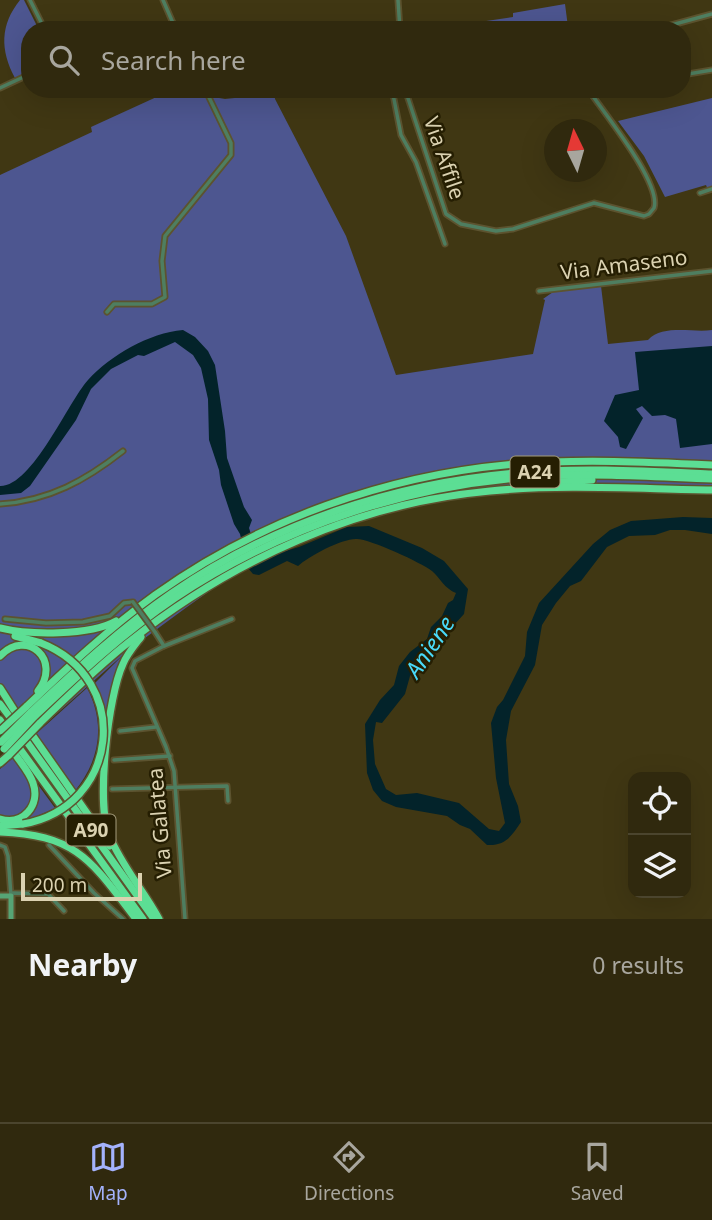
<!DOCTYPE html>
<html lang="en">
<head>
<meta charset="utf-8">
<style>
  body { margin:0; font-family:"Noto Sans",sans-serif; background:#383117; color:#f1f3f6 }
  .controls { position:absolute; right:21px; bottom:21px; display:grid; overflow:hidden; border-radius:14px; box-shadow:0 7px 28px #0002 }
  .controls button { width:63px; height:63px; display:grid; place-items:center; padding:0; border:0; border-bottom:2px solid #4b452e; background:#30290e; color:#f1f3f6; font:35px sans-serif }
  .compass { position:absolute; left:544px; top:119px; width:63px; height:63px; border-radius:50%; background:#30290e; box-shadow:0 7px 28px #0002; rotate:355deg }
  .scale { position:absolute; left:21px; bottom:18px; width:121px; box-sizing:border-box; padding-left:7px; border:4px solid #dbd2b1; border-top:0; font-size:19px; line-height:24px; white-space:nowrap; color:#dbd2b1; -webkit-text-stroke:5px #251e02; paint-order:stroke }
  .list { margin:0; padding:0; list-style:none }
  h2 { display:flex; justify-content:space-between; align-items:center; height:91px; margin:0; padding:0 28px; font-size:30px }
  h2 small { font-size:23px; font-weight:400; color:#a8a69e }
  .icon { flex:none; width:38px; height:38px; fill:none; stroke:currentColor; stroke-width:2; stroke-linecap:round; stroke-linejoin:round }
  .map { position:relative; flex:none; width:712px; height:919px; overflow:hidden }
  .search { position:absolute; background:#30290e; box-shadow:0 7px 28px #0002; left:21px; right:21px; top:21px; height:77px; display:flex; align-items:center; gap:18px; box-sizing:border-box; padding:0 24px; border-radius:28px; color:#a8a69e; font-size:26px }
  .sheet { height:203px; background:#30290e }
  nav { display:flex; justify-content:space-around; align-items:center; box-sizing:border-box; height:98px; border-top:2px solid #4b452e; background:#30290e; font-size:19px; color:#a8a69e }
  nav a { display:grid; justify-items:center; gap:4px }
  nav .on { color:#a4b2fc }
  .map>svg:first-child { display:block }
  .green { fill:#4d5690 }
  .water { fill:#03232a }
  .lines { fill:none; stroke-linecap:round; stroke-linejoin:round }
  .street-casing { stroke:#5c532f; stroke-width:7 }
  .secondary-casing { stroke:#5c532f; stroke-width:9 }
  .highway-casing { stroke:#5c532f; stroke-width:10 }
  .street { stroke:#4e7e60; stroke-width:3.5 }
  .secondary { stroke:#56a575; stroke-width:5 }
  .highway { stroke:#5cde94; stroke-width:7 }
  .street-bridge-casing { stroke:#5c532f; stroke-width:7; stroke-linecap:butt }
  .highway-bridge-casing { stroke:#5c532f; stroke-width:10; stroke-linecap:butt }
  .street-bridge { stroke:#4e7e60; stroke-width:3.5 }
  .highway-bridge { stroke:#5cde94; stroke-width:7 }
  .labels { text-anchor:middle; stroke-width:5; stroke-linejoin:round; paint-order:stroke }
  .shield { fill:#251e02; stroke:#a49c7c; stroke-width:2 }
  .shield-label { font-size:19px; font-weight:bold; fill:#dbd2b1 }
  .street-label { font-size:21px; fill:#dbd2b1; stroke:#251e02 }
  .water-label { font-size:23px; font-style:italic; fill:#49d9f8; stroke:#251e02 }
</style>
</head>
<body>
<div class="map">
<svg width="712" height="919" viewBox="0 0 712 919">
  <rect width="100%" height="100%" fill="#403713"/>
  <g class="green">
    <path d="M 20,0 L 24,0 L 39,30 L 30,30 L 30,72 L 15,78 C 0,50 0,25 20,0 Z"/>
    <path d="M 565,4 L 568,27 L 551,30 L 429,30 L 428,26 L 458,21 L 459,25 L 513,17 L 513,13 Z"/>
    <path d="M 174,89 L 199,89 L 202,95 L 225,99 L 272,94 L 274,91 L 275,99 L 346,236 L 396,375 L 533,354 L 545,300 L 543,299 L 553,292 L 601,286 L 608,344 L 648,340 C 663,324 693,333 712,330 L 712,492 C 635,491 544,485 468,496 C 402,506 327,528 266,558 C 216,582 171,620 126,652 C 114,676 108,700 106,727 L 103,707 L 94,684 L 124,654 L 35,733 L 0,685 L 0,175 L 92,132 L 91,127 Z"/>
    <path d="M 712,98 L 712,189 L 708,190 L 706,185 L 665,197 L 644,156 L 618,121 Z"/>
    <path d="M 87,688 C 106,724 100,761 74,792 L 36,734 Z"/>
    <path d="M 13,758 C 18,765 27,773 30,782 C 39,806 23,819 0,816 L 0,769 Z"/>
    <path d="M 33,778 L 55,808 L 29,820 L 0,821 L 34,809 L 38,800 Z"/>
  </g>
  <g class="water">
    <path d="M 183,330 L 195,337 L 208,351 L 215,365 L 225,431 L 227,458 L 244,507 L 252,520 L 249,528 L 259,559 L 299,547 L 347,527 L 369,526 L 422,548 L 444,561 L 468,589 L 464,614 L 454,625 L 441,635 L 410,676 L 405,694 L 382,723 L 376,722 L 373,740 L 375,764 L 386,789 L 396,795 L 417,793 L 459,803 L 489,829 L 499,831 L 505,823 L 496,778 L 491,723 L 497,707 L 503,700 L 525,656 L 527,632 L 539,603 L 593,544 L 610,530 L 631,521 L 683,517 L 712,518 L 712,534 L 685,530 L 670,530 L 655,535 L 629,536 L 607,547 L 581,581 L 570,586 L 556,603 L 542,625 L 535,665 L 511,711 L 506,740 L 509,784 L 518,806 L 521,822 C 511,837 505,846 487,845 L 470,829 L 460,825 L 447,816 L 396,807 L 382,801 L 373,790 L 367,773 L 365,724 L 380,700 L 394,685 L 399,666 L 410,652 L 427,639 L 431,627 L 442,616 L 448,603 L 453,600 L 456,593 C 445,589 440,578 432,571 C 422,563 370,539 357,539 C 343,538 309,556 298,566 L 287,561 L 259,575 L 253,574 L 248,568 L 240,534 L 234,524 L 221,485 L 219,470 L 209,440 L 208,399 L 201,368 L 193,355 L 175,342 L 144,356 L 138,355 L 111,369 L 91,389 L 76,420 L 30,486 L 21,493 L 0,495 L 0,486 C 32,487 68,402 88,380 C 111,355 149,333 183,330 Z"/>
    <path d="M 712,346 L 712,444 L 680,448 L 676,419 L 665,415 L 652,416 L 642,406 L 636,409 L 643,418 L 626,449 L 620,447 L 618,437 L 604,421 L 615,395 L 639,390 L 635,352 Z"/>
  </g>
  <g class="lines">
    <defs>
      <g id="street">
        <path d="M 30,0 L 45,30"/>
        <path d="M 163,0 L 176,30"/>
        <path d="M 398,0 L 400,30"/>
        <path d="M 390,30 L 400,28"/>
        <path d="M 653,30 L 712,14"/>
        <path d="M 682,75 L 712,70"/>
        <path d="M 0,88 L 30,74"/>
        <path d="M 392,89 L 401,135 L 416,162 L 445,244"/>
        <path d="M 405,89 L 446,214 L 461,224 L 496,231 L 513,229 L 594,203 L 644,216 L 649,214 L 654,208 C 662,183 603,112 588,89"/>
        <path d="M 700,193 L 712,189"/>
        <path d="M 539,291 L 712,271"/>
        <path d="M 107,312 L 114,304 L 152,304 L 165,297 L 162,261 L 165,236 L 231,155 L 231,143 L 205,89"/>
        <path d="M 0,504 C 49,501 86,480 123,451"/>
        <path d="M 5,619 L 46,623 L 83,622 L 110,616 L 124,603 L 133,602"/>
        <path d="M 155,632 L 164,646 L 135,661 L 132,668 L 166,747 L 174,771 L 185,919"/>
        <path d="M 164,646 L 232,619"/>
        <path d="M 120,731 L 156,727"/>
        <path d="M 114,760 L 170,756"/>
        <path d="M 112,789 L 227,786 L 228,801"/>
        <path d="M 0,845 L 5,847 L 8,856 L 11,896 L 13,893 L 48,894 L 64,911"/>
        <path d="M 49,845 L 94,893 L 123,919"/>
      </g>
      <path id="secondary" d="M 0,896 L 11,896 L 11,919"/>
      <g id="highway">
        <path d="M 545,483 L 592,480"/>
        <path d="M 0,628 C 28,635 90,636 116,621"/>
        <path d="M 15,636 L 41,643"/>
        <path d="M 141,637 C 134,646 127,654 123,664 C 108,696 96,803 109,835 C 121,865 144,891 159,919"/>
        <path d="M 0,656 C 27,628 62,660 38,691"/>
        <path d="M 0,688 L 14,710"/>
        <path d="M 0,704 L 9,716"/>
        <path d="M 26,707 C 67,668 108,629 155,595 C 260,520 386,475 515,464 C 581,459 647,462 712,465"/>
        <path d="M 30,713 C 76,670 121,628 172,593 C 272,524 395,483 515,473 C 581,467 647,471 712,474"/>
        <path d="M 33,718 C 78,675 123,633 175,598 C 285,525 415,482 548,476 C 603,473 657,477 712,479"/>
        <path d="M 0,720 L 2,723"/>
        <path d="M 39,724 C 68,696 97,667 129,642 C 232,560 357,503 490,491 C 563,484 638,489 712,490"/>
        <path d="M 33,736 L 110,846"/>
        <path d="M 27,742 L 154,919"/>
        <path d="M 20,749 L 143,919"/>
        <path d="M 0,763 L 9,755"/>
        <path d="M 0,819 C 23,826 41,805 33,783 C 30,773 21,763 15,754"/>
        <path d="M 0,826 L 23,824"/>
        <path d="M 0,832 C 78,835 92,862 136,919"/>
      </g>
    </defs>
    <use href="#street" class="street-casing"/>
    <use href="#secondary" class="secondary-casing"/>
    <use href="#highway" class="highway-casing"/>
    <use href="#street" class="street"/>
    <use href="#secondary" class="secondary"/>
    <use href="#highway" class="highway"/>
    <defs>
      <path id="street-bridge" d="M 133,602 L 155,632"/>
      <g id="highway-bridge">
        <path d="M 0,731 L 26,707"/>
        <path d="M 1,742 L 30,713"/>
        <path d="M 4,749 L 33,718"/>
        <path d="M 9,755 L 39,724"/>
        <path d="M 23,824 C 120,807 133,679 41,643"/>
      </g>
    </defs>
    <use href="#street-bridge" class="street-bridge-casing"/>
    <use href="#highway-bridge" class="highway-bridge-casing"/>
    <use href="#street-bridge" class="street-bridge"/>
    <use href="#highway-bridge" class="highway-bridge"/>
  </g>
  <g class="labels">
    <g class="shield">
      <rect x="510.5" y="456.5" width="49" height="31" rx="5"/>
      <rect x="66.5" y="814.5" width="49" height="31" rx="5"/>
    </g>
    <g class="shield-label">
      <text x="535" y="479">A24</text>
      <text x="91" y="837">A90</text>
    </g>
    <g class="street-label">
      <text transform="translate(444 158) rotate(71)" y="7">Via Affile</text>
      <text transform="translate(624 265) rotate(-7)" y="7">Via Amaseno</text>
      <text transform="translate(160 823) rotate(-95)" y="7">Via Galatea</text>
    </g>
    <g class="water-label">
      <text transform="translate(430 647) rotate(-56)" y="8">Aniene</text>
    </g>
  </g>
</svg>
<div class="controls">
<button><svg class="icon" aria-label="locate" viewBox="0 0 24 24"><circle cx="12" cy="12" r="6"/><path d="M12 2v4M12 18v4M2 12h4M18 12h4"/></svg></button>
<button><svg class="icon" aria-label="layers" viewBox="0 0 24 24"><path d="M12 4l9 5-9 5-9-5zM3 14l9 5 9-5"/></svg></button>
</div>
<svg class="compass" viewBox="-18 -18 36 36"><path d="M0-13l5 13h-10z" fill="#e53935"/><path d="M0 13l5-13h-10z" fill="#a8a69e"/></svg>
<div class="scale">200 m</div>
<div class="search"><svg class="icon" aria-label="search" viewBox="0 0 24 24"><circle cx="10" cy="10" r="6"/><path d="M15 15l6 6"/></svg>Search here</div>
</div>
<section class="sheet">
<h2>Nearby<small>0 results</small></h2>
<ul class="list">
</ul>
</section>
<nav>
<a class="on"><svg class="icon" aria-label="map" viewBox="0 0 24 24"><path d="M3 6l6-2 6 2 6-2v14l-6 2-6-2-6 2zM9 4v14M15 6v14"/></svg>Map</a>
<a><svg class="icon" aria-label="directions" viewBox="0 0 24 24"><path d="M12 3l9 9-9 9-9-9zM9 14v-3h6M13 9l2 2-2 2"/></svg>Directions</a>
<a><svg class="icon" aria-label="saved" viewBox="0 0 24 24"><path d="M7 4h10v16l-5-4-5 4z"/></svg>Saved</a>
</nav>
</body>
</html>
